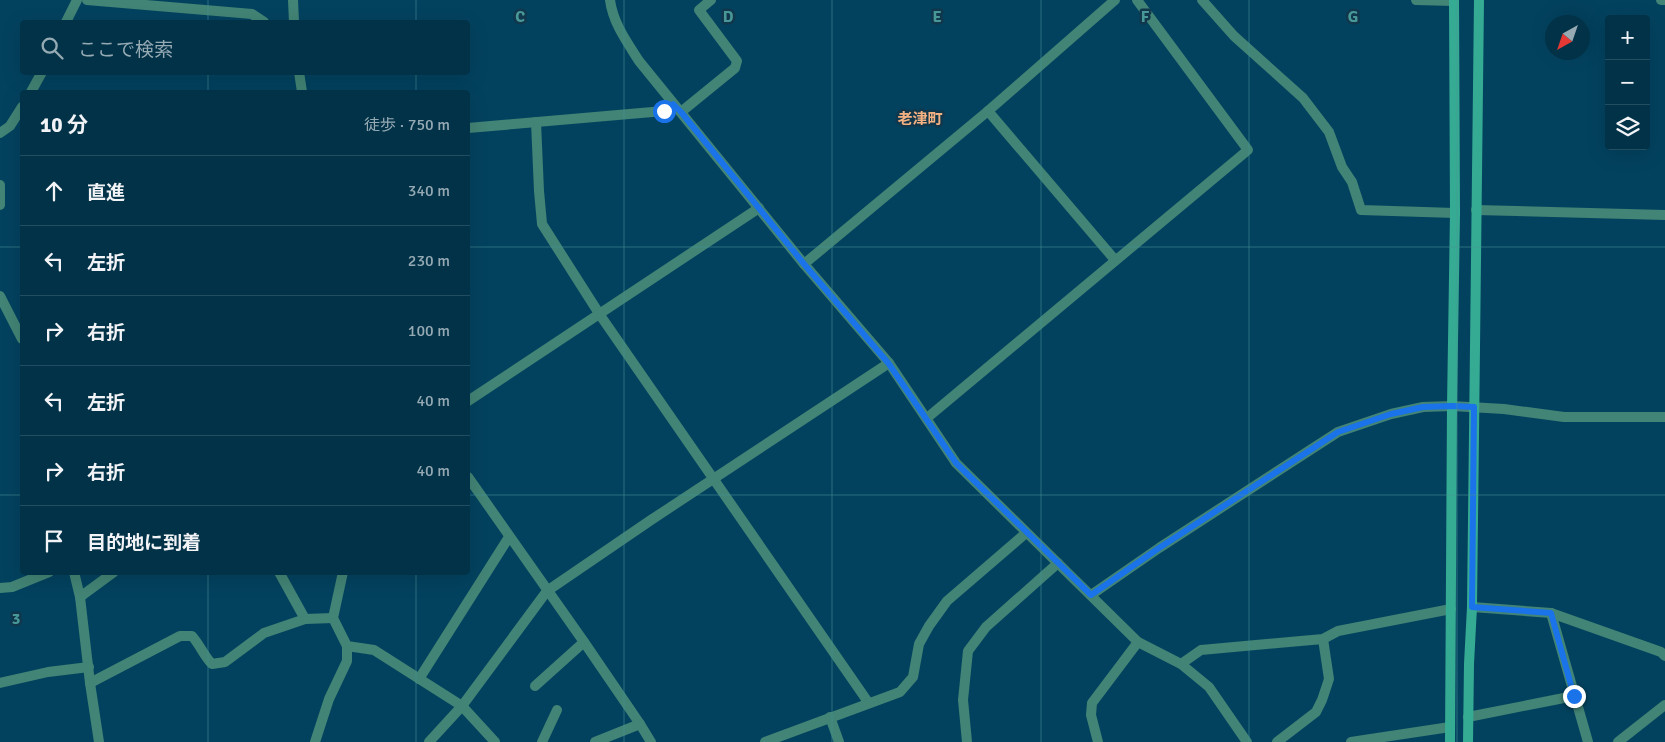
<!DOCTYPE html>
<html lang="ja">
<head>
<meta charset="utf-8">
<style>
  body { margin:0; font-family:Signika,"Noto Sans JP",sans-serif; background:#0c3a4e; color:#f1f3f6 }
  .controls { position:absolute; right:15px; top:15px; display:grid; overflow:hidden; border-radius:5px; box-shadow:0 5px 20px #0002 }
  .controls button { width:45px; height:45px; display:grid; place-items:center; padding:0; border:0; border-bottom:1px solid #234d60; background:#023247; color:#f1f3f6; font:25px sans-serif }
  .compass { position:absolute; left:1545px; top:15px; width:45px; height:45px; border-radius:50%; background:#023247; box-shadow:0 5px 20px #0002; rotate:220deg }
  .stop { position:absolute; width:15px; height:15px; margin:-11px; border:4px solid #1a73e8; border-radius:50%; background:#fff }
  .stop.end { background:#1a73e8; border-color:#fff; box-shadow:0 1px 5px #0008 }
  .list { margin:0; padding:0; list-style:none }
  h2 { display:flex; justify-content:space-between; align-items:center; height:65px; margin:0; padding:0 20px; font-size:21px }
  h2 small { font-size:16px; font-weight:400; color:#96aab4 }
  .list li { display:grid; grid-template-columns:32px 1fr auto; gap:15px; align-items:center; box-sizing:border-box; height:70px; padding:0 20px; border-top:1px solid #234d60 }
  .list b { display:block; font-size:19px; white-space:nowrap }
  .list em { font-size:16px; font-style:normal; color:#96aab4 }
  .icon { flex:none; width:28px; height:28px; fill:none; stroke:currentColor; stroke-width:2; stroke-linecap:round; stroke-linejoin:round }
  .map { position:relative; flex:none; width:1665px; height:742px; overflow:hidden }
  .search { position:absolute; background:#023247; box-shadow:0 5px 20px #0002; left:20px; top:20px; width:450px; height:55px; display:flex; align-items:center; gap:12px; box-sizing:border-box; padding:0 18px; border-radius:5px; color:#96aab4; font-size:19px }
  .panel { position:absolute; background:#023247; box-shadow:0 5px 20px #0002; left:20px; top:90px; width:450px; height:485px; border-radius:5px }
  .map>svg:first-child { display:block }
  .lines { fill:none; stroke-linecap:round; stroke-linejoin:round }
  .street { stroke:#428475; stroke-width:10 }
  .secondary { stroke:#36ab93; stroke-width:10 }
  .route { stroke:#1a73e8; stroke-width:6 }
  .grid { fill:none; stroke:#489898; stroke-width:1; stroke-opacity:0.55 }
  .labels { text-anchor:middle; stroke-width:5; stroke-linejoin:round; paint-order:stroke }
  .quarter-label { font-size:15px; font-weight:bold; fill:#f4b182; stroke:#10374c }
  .grid-label { font-size:16px; text-anchor:middle; font-weight:bold; fill:#489898; stroke:#10374c; stroke-width:5; stroke-linejoin:round; paint-order:stroke }
</style>
</head>
<body>
<div class="map">
<svg width="1665" height="742" viewBox="0 0 1665 742">
  <rect width="100%" height="100%" fill="#03425f"/>
  <g class="lines">
    <g class="street">
      <path d="M 87,0 L 252,14 L 264,22"/>
      <path d="M 293,0 L 294,22"/>
      <path d="M 610,0 C 613,23 627,42 639,61 L 804,264 L 889,363 L 956,463 L 1138,642 L 1181,664 L 1209,687 L 1247,742"/>
      <path d="M 1202,0 L 1234,36 L 1303,98 L 1329,132 L 1342,167 L 1352,182 L 1361,210 L 1455,213"/>
      <path d="M 1416,0 L 1454,1"/>
      <path d="M 1661,0 L 1665,0"/>
      <path d="M 66,22 L 77,0"/>
      <path d="M 299,72 L 302,92"/>
      <path d="M 31,92 L 42,72"/>
      <path d="M 988,111 L 1115,260"/>
      <path d="M 681,112 L 735,68 L 737,61 L 699,10 L 711,0"/>
      <path d="M 536,122 L 539,191 L 542,224 L 600,315 L 868,702"/>
      <path d="M 468,128 L 664,111 L 673,104"/>
      <path d="M 0,133 L 10,126 L 22,107"/>
      <path d="M 0,185 L 0,205"/>
      <path d="M 1476,210 L 1665,215"/>
      <path d="M 804,264 L 988,111 L 1115,0"/>
      <path d="M 0,296 L 22,339"/>
      <path d="M 468,401 L 759,208"/>
      <path d="M 927,418 L 1248,150 L 1137,0"/>
      <path d="M 468,477 L 584,642 L 640,724 L 651,742"/>
      <path d="M 74,572 L 80,597 L 90,683 L 99,742"/>
      <path d="M 279,572 L 305,619"/>
      <path d="M 343,572 L 333,618 L 347,646 L 374,650 L 462,706 L 495,742"/>
      <path d="M 0,588 L 12,587 L 49,572"/>
      <path d="M 1091,595 L 1159,548 L 1338,432 L 1391,414 L 1423,407 L 1452,406 L 1504,409 L 1564,417 L 1665,417"/>
      <path d="M 80,597 L 114,572"/>
      <path d="M 1472,607 L 1551,613 L 1588,742"/>
      <path d="M 1551,613 L 1661,652 L 1665,656"/>
      <path d="M 1181,664 L 1201,650 L 1323,639 L 1338,631 L 1451,609"/>
      <path d="M 419,679 L 509,537"/>
      <path d="M 0,683 L 48,672 L 89,667"/>
      <path d="M 90,683 L 180,636 L 192,636 C 200,645 204,656 212,664 L 225,662 L 264,633 L 305,619 L 333,618"/>
      <path d="M 535,686 L 584,642"/>
      <path d="M 830,717 L 839,742"/>
      <path d="M 1468,717 L 1574,696"/>
      <path d="M 315,742 L 329,699 L 347,661 L 347,646"/>
      <path d="M 429,742 L 462,706 L 547,591 L 651,520 L 889,363"/>
      <path d="M 542,742 L 557,710"/>
      <path d="M 595,742 L 640,724"/>
      <path d="M 765,742 L 900,692 L 913,677 L 919,644 L 929,626 L 947,601 L 1026,533"/>
      <path d="M 967,742 L 963,700 L 968,651 L 986,627 L 1058,563"/>
      <path d="M 1098,742 L 1091,715 L 1092,703 L 1138,642"/>
      <path d="M 1277,742 L 1316,712 L 1322,700 L 1329,679 L 1323,639"/>
      <path d="M 1351,742 L 1450,727"/>
      <path d="M 1618,742 L 1665,705"/>
    </g>
    <g class="secondary">
      <path d="M 1450,742 L 1452,406 L 1455,213 L 1454,0"/>
      <path d="M 1468,742 L 1469,664 L 1472,607 L 1479,0"/>
    </g>
  </g>
  <g class="lines">
    <path class="route" d="M 664,111 L 673,104 L 681,112 L 804,264 L 889,364 L 956,463 L 1091,595 L 1159,548 L 1338,432 L 1391,414 L 1423,407 L 1452,406 L 1474,407 L 1472,607 L 1551,613 L 1574,696"/>
  </g>
  <path class="grid" d="M 208,0 L 208,22M 416,0 L 416,22M 624,0 L 624,742M 832,0 L 832,742M 1041,0 L 1041,742M 1249,0 L 1249,742M 1457,0 L 1457,742M 208,72 L 208,92M 416,72 L 416,92M 0,247 L 22,247M 468,247 L 1665,247M 0,495 L 22,495M 468,495 L 1665,495M 208,572 L 208,742M 416,572 L 416,742"/>
  <g class="labels">
    <g class="quarter-label">
      <text x="920" y="124">老津町</text>
    </g>
  </g>
  <g class="grid-label">
    <text x="520" y="22">C</text>
    <text x="728" y="22">D</text>
    <text x="937" y="22">E</text>
    <text x="1145" y="22">F</text>
    <text x="1353" y="22">G</text>
    <text x="16" y="624">3</text>
  </g>
</svg>
<div class="controls">
<button>+</button>
<button>−</button>
<button><svg class="icon" aria-label="layers" viewBox="0 0 24 24"><path d="M12 4l9 5-9 5-9-5zM3 14l9 5 9-5"/></svg></button>
</div>
<svg class="compass" viewBox="-18 -18 36 36"><path d="M0-13l5 13h-10z" fill="#e53935"/><path d="M0 13l5-13h-10z" fill="#96aab4"/></svg>
<div class="stop" style="left:664px;top:111px"></div>
<div class="stop end" style="left:1574px;top:696px"></div>
<div class="search"><svg class="icon" aria-label="search" viewBox="0 0 24 24"><circle cx="10" cy="10" r="6"/><path d="M15 15l6 6"/></svg>ここで検索</div>
<section class="panel">
<h2>10 分<small>徒歩 · 750 m</small></h2>
<ul class="list">
<li><svg class="icon" aria-label="ahead" viewBox="0 0 24 24"><path d="M12 20V5M6 11l6-6 6 6"/></svg><div><b>直進</b></div><em>340 m</em></li>
<li><svg class="icon" aria-label="left" viewBox="0 0 24 24"><path d="M17 20v-9H6M10 6l-5 5 5 5"/></svg><div><b>左折</b></div><em>230 m</em></li>
<li><svg class="icon" aria-label="right" viewBox="0 0 24 24"><path d="M7 20v-9h11M14 6l5 5-5 5"/></svg><div><b>右折</b></div><em>100 m</em></li>
<li><svg class="icon" aria-label="left" viewBox="0 0 24 24"><path d="M17 20v-9H6M10 6l-5 5 5 5"/></svg><div><b>左折</b></div><em>40 m</em></li>
<li><svg class="icon" aria-label="right" viewBox="0 0 24 24"><path d="M7 20v-9h11M14 6l5 5-5 5"/></svg><div><b>右折</b></div><em>40 m</em></li>
<li><svg class="icon" aria-label="arrive" viewBox="0 0 24 24"><path d="M6 21V4h12l-3 4 3 4H6"/></svg><div><b>目的地に到着</b></div></li>
</ul>
</section>
</div>
</body>
</html>
